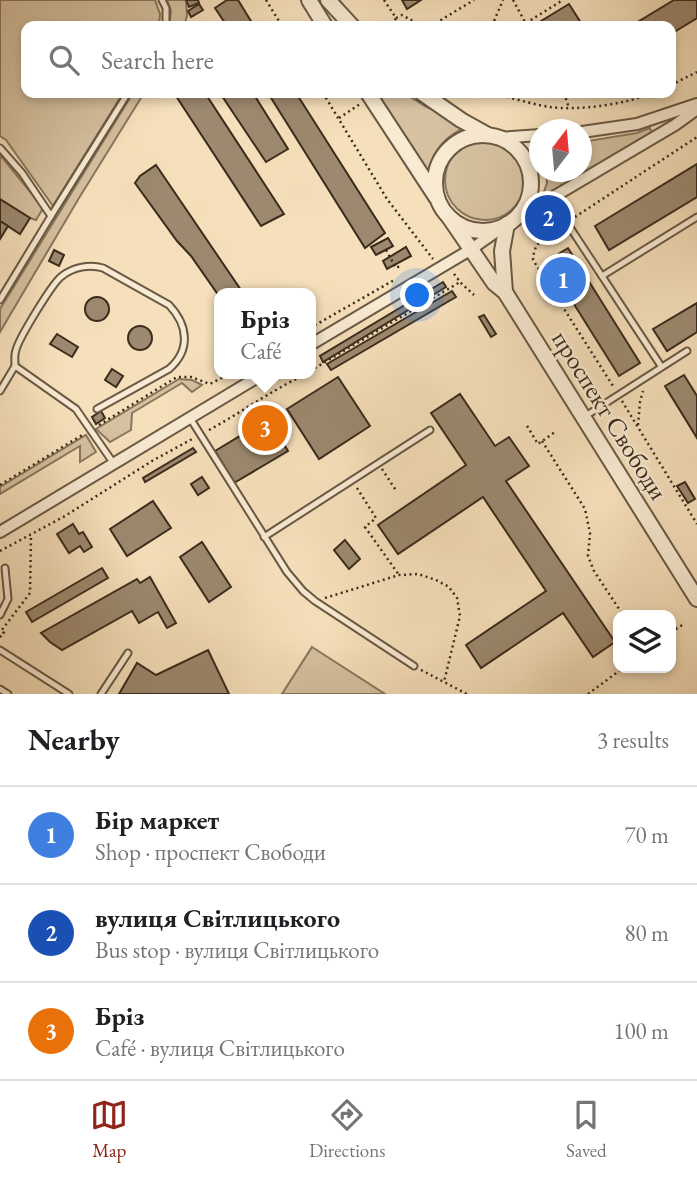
<!DOCTYPE html>
<html lang="en">
<head>
<meta charset="utf-8">
<style>
  body { margin:0; font-family:"EB Garamond",serif; background:#f2f2f2; color:#202124 }
  .controls { position:absolute; right:21px; bottom:21px; display:grid; overflow:hidden; border-radius:14px; box-shadow:0 4px 10px #0003 }
  .controls button { width:63px; height:63px; display:grid; place-items:center; padding:0; border:0; border-bottom:2px solid #e0e0e0; background:#fff; color:#202124; font:35px sans-serif }
  .compass { position:absolute; left:529px; top:119px; width:63px; height:63px; border-radius:50%; background:#fff; box-shadow:0 4px 10px #0003; rotate:16deg }
  .you { position:absolute; left:418px; top:296px; width:24px; height:24px; margin:-18px; border:5px solid #fff; border-radius:50%; background:#1a73e8; box-shadow:0 0 0 10px #1a73e833 }
  .badge { display:grid; place-items:center; width:46px; height:46px; border-radius:50%; background:#8f2418; color:#fff; font-size:23px; font-weight:700 }
  .pin { position:absolute; translate:-50% -50%; border:4px solid #fff; box-shadow:0 2px 7px #0006 }
  .popup { position:absolute; left:214px; top:288px; width:102px; height:91px; box-sizing:border-box; display:grid; place-content:center; border-radius:14px; background:#fff; filter:drop-shadow(0 2px 5px #0005); font-size:23px; white-space:nowrap; color:#757577 }
  .popup b { font-size:26px; color:#202124 }
  .popup::after { content:''; position:absolute; left:50%; top:100%; margin-left:-14px; border:14px solid transparent; border-top-color:#fff }
  .list { margin:0; padding:0; list-style:none }
  h2 { display:flex; justify-content:space-between; align-items:center; height:91px; margin:0; padding:0 28px; font-size:30px }
  h2 small { font-size:23px; font-weight:400; color:#757577 }
  .list li { display:grid; grid-template-columns:46px 1fr auto; gap:21px; align-items:center; box-sizing:border-box; height:98px; padding:0 28px; border-top:2px solid #e0e0e0 }
  .list b { display:block; font-size:26px; white-space:nowrap }
  .list p { margin:0; font-size:23px; white-space:nowrap; color:#757577 }
  .list em { font-size:23px; font-style:normal; color:#757577 }
  .icon { flex:none; width:38px; height:38px; fill:none; stroke:currentColor; stroke-width:2; stroke-linecap:round; stroke-linejoin:round }
  .map { position:relative; flex:none; width:697px; height:694px; overflow:hidden }
  .search { position:absolute; background:#fff; box-shadow:0 4px 10px #0003; left:21px; right:21px; top:21px; height:77px; display:flex; align-items:center; gap:18px; box-sizing:border-box; padding:0 24px; border-radius:14px; color:#757577; font-size:26px }
  .sheet { height:385px; background:#fff }
  nav { display:flex; justify-content:space-around; align-items:center; box-sizing:border-box; height:98px; border-top:2px solid #e0e0e0; background:#fff; font-size:19px; color:#757577 }
  nav a { display:grid; justify-items:center; gap:4px }
  nav .on { color:#8f2418 }
  .map>svg:first-child { display:block }
  .green { fill:#d6c1a0; stroke:#88765e; stroke-width:2 }
  .building { fill:#9c896f; stroke:#3a2b1c; stroke-width:2 }
  .lines { fill:none; stroke-linecap:round; stroke-linejoin:round }
  .service-casing { stroke:#695844; stroke-width:9 }
  .minor-casing { stroke:#695844; stroke-width:14 }
  .tertiary-casing { stroke:#695844; stroke-width:18 }
  .path { stroke:#3a2b1c; stroke-width:2.5; stroke-dasharray:2 3.5; stroke-linecap:butt }
  .service { stroke:#f9ebd3; stroke-width:5 }
  .minor { stroke:#f9ebd3; stroke-width:10 }
  .tertiary { stroke:#f9ebd3; stroke-width:14 }
  .labels { text-anchor:middle; stroke-width:5; stroke-linejoin:round; paint-order:stroke }
  .street-label { font-size:26px; fill:#3a2b1c; stroke:#f9ebd3 }
</style>
</head>
<body>
<div class="map">
<svg width="697" height="694" viewBox="0 0 697 694">
  <rect width="100%" height="100%" fill="#f6e0bb"/>
  <filter id="stains"><feTurbulence type="fractalNoise" baseFrequency=".00286" numOctaves="4"/><feColorMatrix values="0 0 0 0 .2 0 0 0 0 .09 0 0 0 0 .02 0 0 0 .5 -.17"/></filter>
  <radialGradient id="worn" r=".72"><stop offset=".6" stop-color="#630" stop-opacity="0"/><stop offset="1" stop-color="#630" stop-opacity=".3"/></radialGradient>
  <g class="green">
    <path d="M 0,0 L 155,0 L 160,14 L 159,26 L 26,26 L 26,93 L 123,93 L 53,206 L 6,140 L 0,136 Z"/>
    <path d="M 167,0 L 186,0 L 187,16 L 184,26 L 169,26 L 171,11 Z"/>
    <path d="M 133,93 L 144,93 L 79,198 L 0,332 L 0,309 Z"/>
    <path d="M 375,93 L 404,93 L 425,106 L 468,126 C 446,136 434,148 428,171 Z"/>
    <path d="M 650,128 L 652,134 L 561,186 L 546,196 L 542,197 L 547,183 L 546,172 L 582,172 L 582,142 L 637,133 Z"/>
    <circle cx="485" cy="180" r="40"/>
    <path d="M 0,155 L 41,205 L 42,210 L 36,220 L 30,218 L 0,199 Z"/>
    <path d="M 179,379 L 192,380 L 202,385 L 192,392 L 182,383 L 132,413 L 131,430 L 110,442 L 96,429 Z"/>
    <path d="M 86,435 L 96,452 L 80,462 L 80,446 L 0,494 L 0,487 Z"/>
    <path d="M 312,647 L 385,694 L 282,694 Z"/>
  </g>
  <g class="building">
    <path d="M 186,0 L 198,0 L 199,3 L 189,7 Z"/>
    <path d="M 227,0 L 238,0 L 254,26 L 227,26 L 215,8 Z"/>
    <path d="M 402,0 L 421,0 L 407,9 Z"/>
    <path d="M 674,0 L 697,0 L 697,18 L 671,34 L 671,26 L 631,26 Z"/>
    <path d="M 199,4 L 203,10 L 191,17 L 188,11 Z"/>
    <path d="M 569,4 L 583,26 L 544,26 L 541,21 Z"/>
    <path d="M 174,93 L 205,93 L 284,214 L 261,226 Z"/>
    <path d="M 220,93 L 253,93 L 288,149 L 266,162 Z"/>
    <path d="M 268,93 L 296,93 L 385,233 L 365,248 Z"/>
    <path d="M 697,164 L 697,197 L 609,250 L 595,226 Z"/>
    <path d="M 156,165 L 243,293 L 219,293 L 219,296 L 191,256 L 177,241 L 135,183 L 140,176 Z"/>
    <path d="M 0,199 L 30,218 L 20,234 L 0,221 Z"/>
    <path d="M 0,221 L 8,226 L 0,239 Z"/>
    <path d="M 388,238 L 393,246 L 376,255 L 371,247 Z"/>
    <path d="M 406,247 L 411,256 L 387,269 L 383,261 Z"/>
    <path d="M 568,248 L 640,363 L 619,376 L 547,261 Z"/>
    <path d="M 54,250 L 64,255 L 59,266 L 49,261 Z"/>
    <path d="M 443,282 L 446,287 L 323,362 L 320,356 Z"/>
    <path d="M 452,291 L 456,297 L 331,370 L 327,364 Z"/>
    <circle cx="97" cy="309" r="12"/>
    <path d="M 697,303 L 697,332 L 667,351 L 653,329 Z"/>
    <path d="M 484,315 L 496,334 L 491,337 L 479,317 Z"/>
    <circle cx="140" cy="338" r="12"/>
    <path d="M 57,334 L 78,347 L 72,357 L 50,344 Z"/>
    <path d="M 112,369 L 123,376 L 116,387 L 105,380 Z"/>
    <path d="M 684,375 L 697,396 L 697,438 L 665,386 Z"/>
    <path d="M 338,377 L 370,426 L 319,459 L 287,409 Z"/>
    <path d="M 460,394 L 495,446 L 509,437 L 529,466 L 506,481 L 615,642 L 593,657 L 563,613 L 481,668 L 466,645 L 546,591 L 483,497 L 398,554 L 378,525 L 466,465 L 431,413 Z"/>
    <path d="M 101,411 L 105,418 L 96,424 L 92,417 Z"/>
    <path d="M 268,419 L 288,451 L 234,483 L 215,451 Z"/>
    <path d="M 193,448 L 196,452 L 145,482 L 143,478 Z"/>
    <path d="M 202,477 L 209,488 L 198,495 L 191,484 Z"/>
    <path d="M 685,482 L 695,499 L 688,503 L 677,486 Z"/>
    <path d="M 153,501 L 171,528 L 127,556 L 110,529 Z"/>
    <path d="M 73,524 L 79,534 L 83,532 L 92,547 L 84,552 L 80,546 L 69,553 L 57,534 Z"/>
    <path d="M 345,540 L 360,559 L 349,569 L 334,550 Z"/>
    <path d="M 202,542 L 231,587 L 209,602 L 180,557 Z"/>
    <path d="M 102,568 L 108,578 L 32,622 L 26,612 Z"/>
    <path d="M 150,577 L 176,623 L 167,628 L 158,612 L 139,623 L 132,611 L 62,650 L 50,642 L 41,633 L 137,579 L 140,583 Z"/>
    <path d="M 208,650 L 229,694 L 119,694 L 137,663 L 156,675 Z"/>
  </g>
  <g class="lines">
    <defs>
      <g id="service">
        <path d="M 162,0 L 166,8 L 166,26"/>
        <path d="M 0,148 L 22,173 L 51,216 L 0,300"/>
        <path d="M 552,200 L 661,366"/>
        <path d="M 51,216 L 128,93"/>
        <path d="M 602,276 L 697,217"/>
        <path d="M 15,366 C 15,360 14,355 16,350 C 19,338 53,282 62,276 C 73,267 90,264 103,268 L 169,305 C 188,325 191,350 169,369 L 97,409"/>
        <path d="M 0,391 L 15,366 L 76,409 L 114,464"/>
        <path d="M 584,417 L 687,351"/>
        <path d="M 190,418 L 287,572 L 303,591 L 315,601 L 414,666"/>
        <path d="M 264,537 L 430,430"/>
        <path d="M 0,615 L 8,599 L 5,568"/>
        <path d="M 0,650 L 69,694"/>
        <path d="M 0,689 L 8,694"/>
        <path d="M 101,694 L 128,653"/>
      </g>
      <g id="minor">
        <path d="M 582,132 L 637,124 L 697,104"/>
        <path d="M 499,138 L 540,135"/>
        <path d="M 516,219 L 675,125 L 697,109"/>
        <path d="M 310,345 L 470,250 L 507,224"/>
        <path d="M 0,532 L 263,374"/>
      </g>
      <g id="tertiary">
        <path d="M 309,0 L 325,26"/>
        <path d="M 328,0 L 352,26"/>
        <path d="M 368,93 L 436,197"/>
        <path d="M 422,93 L 461,120 L 488,135"/>
        <circle cx="483" cy="183" r="48"/>
        <path d="M 449,217 L 494,283 L 505,292 L 697,599"/>
        <path d="M 505,292 L 502,251 L 507,224"/>
      </g>
    </defs>
    <use href="#service" class="service-casing"/>
    <use href="#minor" class="minor-casing"/>
    <use href="#tertiary" class="tertiary-casing"/>
    <g class="path">
      <path d="M 266,0 L 282,26"/>
      <path d="M 384,0 L 396,18 L 392,26"/>
      <path d="M 513,0 L 525,22"/>
      <path d="M 396,18 L 402,15 L 422,26"/>
      <path d="M 526,23 L 563,0"/>
      <path d="M 431,26 L 474,0"/>
      <path d="M 492,26 L 503,0"/>
      <path d="M 496,26 L 530,24 L 531,26"/>
      <path d="M 671,85 L 697,72"/>
      <path d="M 323,93 L 387,199 L 433,259"/>
      <path d="M 491,93 C 510,97 530,104 550,107 C 579,111 626,104 653,93"/>
      <path d="M 564,93 L 569,108"/>
      <path d="M 339,118 L 360,104"/>
      <path d="M 575,217 L 697,137"/>
      <path d="M 561,227 C 546,237 534,240 533,260 L 613,386"/>
      <path d="M 386,250 L 396,268 L 402,265"/>
      <path d="M 454,274 L 461,283 L 474,295"/>
      <path d="M 310,328 L 396,279"/>
      <path d="M 310,371 L 460,282"/>
      <path d="M 622,401 L 697,524"/>
      <path d="M 99,425 L 177,377 L 191,377 L 210,384 L 229,374"/>
      <path d="M 638,425 L 640,402 L 643,391"/>
      <path d="M 527,426 L 538,444 L 555,432"/>
      <path d="M 209,430 C 242,412 272,390 306,374"/>
      <path d="M 542,441 L 585,509 L 590,533 L 588,556 L 594,571 L 623,615"/>
      <path d="M 382,469 L 397,492"/>
      <path d="M 0,485 L 84,434"/>
      <path d="M 357,488 L 376,518 L 365,527 L 399,575"/>
      <path d="M 0,551 L 65,516 L 152,461 L 194,438"/>
      <path d="M 325,598 L 399,575 L 418,574 L 436,580 L 449,587 L 457,598 L 460,616 L 444,682"/>
      <path d="M 671,632 L 684,624"/>
      <path d="M 0,637 L 4,633 L 1,631 L 30,593 L 31,537"/>
      <path d="M 421,670 L 467,694"/>
      <path d="M 588,694 L 623,668"/>
    </g>
    <use href="#service" class="service"/>
    <use href="#minor" class="minor"/>
    <use href="#tertiary" class="tertiary"/>
  </g>
  <g class="labels">
    <g class="street-label">
      <text transform="translate(610 415) rotate(58)" y="9">проспект Свободи</text>
    </g>
  </g>
  <rect width="100%" height="100%" filter="url(#stains)"/>
  <rect width="100%" height="100%" fill="url(#worn)"/>
</svg>
<div class="controls">
<button><svg class="icon" aria-label="layers" viewBox="0 0 24 24"><path d="M12 4l9 5-9 5-9-5zM3 14l9 5 9-5"/></svg></button>
</div>
<svg class="compass" viewBox="-18 -18 36 36"><path d="M0-13l5 13h-10z" fill="#e53935"/><path d="M0 13l5-13h-10z" fill="#757577"/></svg>
<div class="you"></div>
<div class="pin badge" style="left:563px;top:280px;background:#3f7fe0">1</div>
<div class="pin badge" style="left:548px;top:218px;background:#1a4fb4">2</div>
<div class="pin badge" style="left:265px;top:428px;background:#e8710a">3</div>
<div class="popup"><b>Бріз</b>Café</div>
<div class="search"><svg class="icon" aria-label="search" viewBox="0 0 24 24"><circle cx="10" cy="10" r="6"/><path d="M15 15l6 6"/></svg>Search here</div>
</div>
<section class="sheet">
<h2>Nearby<small>3 results</small></h2>
<ul class="list">
<li><span class="badge" style="background:#3f7fe0">1</span><div><b>Бір маркет</b><p>Shop · проспект Свободи</p></div><em>70 m</em></li>
<li><span class="badge" style="background:#1a4fb4">2</span><div><b>вулиця Світлицького</b><p>Bus stop · вулиця Світлицького</p></div><em>80 m</em></li>
<li><span class="badge" style="background:#e8710a">3</span><div><b>Бріз</b><p>Café · вулиця Світлицького</p></div><em>100 m</em></li>
</ul>
</section>
<nav>
<a class="on"><svg class="icon" aria-label="map" viewBox="0 0 24 24"><path d="M3 6l6-2 6 2 6-2v14l-6 2-6-2-6 2zM9 4v14M15 6v14"/></svg>Map</a>
<a><svg class="icon" aria-label="directions" viewBox="0 0 24 24"><path d="M12 3l9 9-9 9-9-9zM9 14v-3h6M13 9l2 2-2 2"/></svg>Directions</a>
<a><svg class="icon" aria-label="saved" viewBox="0 0 24 24"><path d="M7 4h10v16l-5-4-5 4z"/></svg>Saved</a>
</nav>
</body>
</html>
